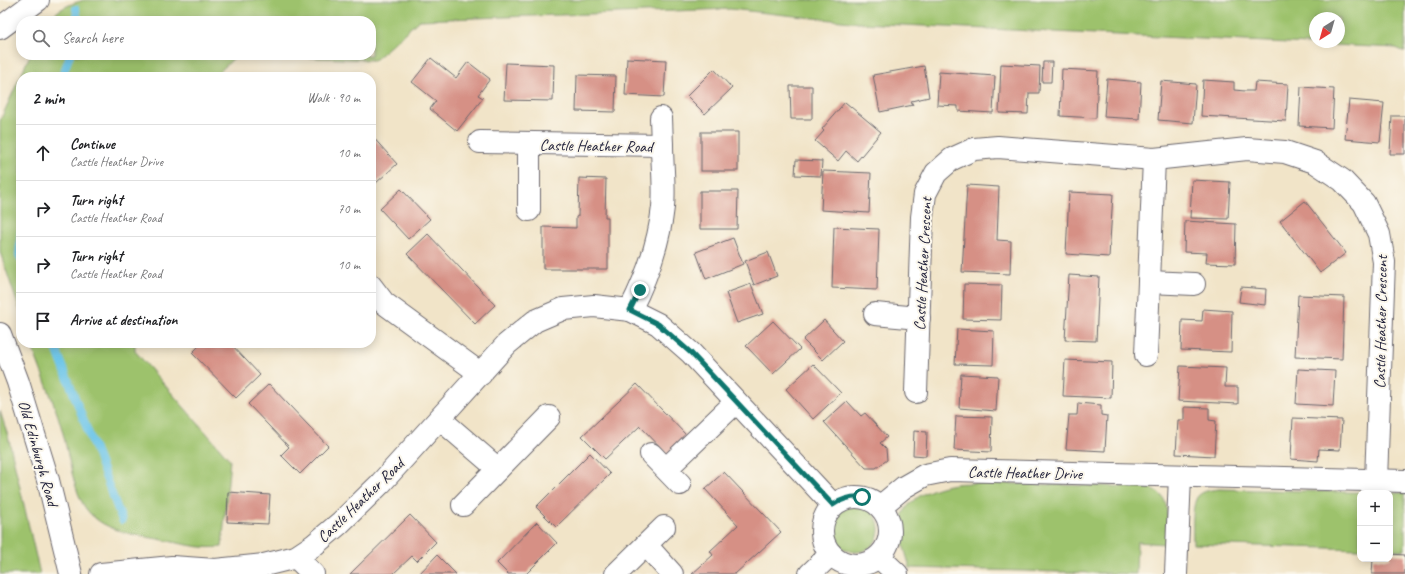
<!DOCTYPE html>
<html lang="en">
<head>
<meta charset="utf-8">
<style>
  body { margin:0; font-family:Caveat,sans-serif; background:#f6f6f6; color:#202124 }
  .controls { position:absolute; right:12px; bottom:12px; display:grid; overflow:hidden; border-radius:8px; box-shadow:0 2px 10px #0003 }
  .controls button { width:36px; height:36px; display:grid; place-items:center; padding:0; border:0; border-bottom:1px solid #e0e0e0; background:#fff; color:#202124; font:20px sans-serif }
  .compass { position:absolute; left:1309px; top:12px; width:36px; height:36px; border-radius:50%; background:#fff; box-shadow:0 2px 10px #0003; rotate:217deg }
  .stop { position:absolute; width:12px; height:12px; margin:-9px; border:3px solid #0f766e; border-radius:50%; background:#fff }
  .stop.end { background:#0f766e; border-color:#fff; box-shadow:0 1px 4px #0008 }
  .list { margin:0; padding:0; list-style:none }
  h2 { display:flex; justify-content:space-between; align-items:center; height:52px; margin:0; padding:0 16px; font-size:17px }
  h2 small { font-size:13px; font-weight:400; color:#757577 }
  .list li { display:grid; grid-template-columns:26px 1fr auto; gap:12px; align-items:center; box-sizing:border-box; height:56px; padding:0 16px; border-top:1px solid #e0e0e0 }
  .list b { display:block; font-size:15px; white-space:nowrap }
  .list p { margin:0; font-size:13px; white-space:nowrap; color:#757577 }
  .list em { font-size:13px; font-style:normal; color:#757577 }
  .icon { flex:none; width:22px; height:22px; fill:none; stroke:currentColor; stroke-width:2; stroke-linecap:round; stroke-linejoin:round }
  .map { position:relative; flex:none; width:1405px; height:574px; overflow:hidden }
  .search { position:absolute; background:#fff; box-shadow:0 2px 10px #0003; left:16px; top:16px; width:360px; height:44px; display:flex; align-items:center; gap:10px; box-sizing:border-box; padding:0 14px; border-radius:16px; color:#757577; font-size:15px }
  .panel { position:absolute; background:#fff; box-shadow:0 2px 10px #0003; left:16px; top:72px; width:360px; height:276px; border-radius:16px }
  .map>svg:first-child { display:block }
  .green { fill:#9dc26c; stroke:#607254; fill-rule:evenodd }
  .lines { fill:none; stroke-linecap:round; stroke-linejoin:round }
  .stream { stroke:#6ac4e8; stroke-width:8 }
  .building { fill:#d69085 }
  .minor-casing { stroke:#6a666c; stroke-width:24 }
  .major-casing { stroke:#6a666c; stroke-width:24 }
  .minor { stroke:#fff; stroke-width:22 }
  .major { stroke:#fff; stroke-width:22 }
  .route { stroke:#0f766e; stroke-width:5 }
  .labels { text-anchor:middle; stroke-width:4; stroke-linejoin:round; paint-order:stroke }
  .street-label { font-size:16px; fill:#22223b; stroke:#fbf7ec }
</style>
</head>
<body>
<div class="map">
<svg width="1405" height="574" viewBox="0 0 1405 574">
  <rect width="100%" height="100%" fill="#fbf7ec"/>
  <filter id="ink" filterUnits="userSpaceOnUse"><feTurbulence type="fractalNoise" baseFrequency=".025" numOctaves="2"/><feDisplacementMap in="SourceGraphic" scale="8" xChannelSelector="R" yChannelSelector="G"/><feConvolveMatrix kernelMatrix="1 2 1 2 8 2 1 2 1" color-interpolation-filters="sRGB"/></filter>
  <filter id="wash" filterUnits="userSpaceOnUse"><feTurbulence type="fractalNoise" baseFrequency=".012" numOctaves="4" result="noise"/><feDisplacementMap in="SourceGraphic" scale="16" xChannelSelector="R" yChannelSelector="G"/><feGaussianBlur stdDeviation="0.9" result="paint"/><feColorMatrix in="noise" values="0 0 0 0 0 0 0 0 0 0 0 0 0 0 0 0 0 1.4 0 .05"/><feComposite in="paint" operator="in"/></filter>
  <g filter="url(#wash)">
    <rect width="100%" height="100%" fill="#f1e4c8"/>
    <g class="green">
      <path d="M 84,0 L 1405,0 L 1405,52 L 1396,48 L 860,23 L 730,9 L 419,20 L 375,60 L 237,55 L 214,77 L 21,77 L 21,314 L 0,252 L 0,121 L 30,55 L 371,55 L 371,21 L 48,21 C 57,9 70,4 84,0 ZM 1315,18 L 1339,18 L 1339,42 L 1315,42 Z"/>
      <path d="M 31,343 L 135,343 L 135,351 L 230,460 L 222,547 C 202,549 188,545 168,541 C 141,535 106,534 87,510 C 73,493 68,449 61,426 C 53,398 40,371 31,343 Z"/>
      <path d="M 0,411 L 8,436 L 40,574 L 0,574 Z"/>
      <path d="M 980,483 L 1146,487 C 1175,494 1166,520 1165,544 L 1137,542 L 1136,574 L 910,568 C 907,556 901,541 900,529 C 900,499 931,488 955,484 C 963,483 972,483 980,483 Z"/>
      <path d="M 1219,489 L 1390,493 L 1360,493 L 1360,549 L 1193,544 C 1193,533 1191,504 1198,496 C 1204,490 1212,490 1219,489 Z"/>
      <rect x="1390" y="493" width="15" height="57"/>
      <circle cx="856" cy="529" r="23"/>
    </g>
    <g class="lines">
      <g class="stream">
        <path d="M 76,9 L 78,21"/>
        <path d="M 62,77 L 70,55"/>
        <path d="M 21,232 L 19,255 L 21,259"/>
        <path d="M 54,343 L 122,520"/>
      </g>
    </g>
    <g id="blocks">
      <g class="building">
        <path d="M 431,58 L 456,78 L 468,62 L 490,79 L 478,95 L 483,98 L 457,131 L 430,109 L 436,101 L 412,82 Z"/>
        <path d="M 627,58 L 666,60 L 664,97 L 625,95 Z"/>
        <path d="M 1043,62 L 1052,62 L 1051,82 L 1042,82 Z"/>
        <path d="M 506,63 L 554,65 L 553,101 L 504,100 Z"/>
        <path d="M 1001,64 L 1040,66 L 1039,93 L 1029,93 L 1028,114 L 999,113 Z"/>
        <path d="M 924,66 L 929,97 L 911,101 L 913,105 L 880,112 L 873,75 Z"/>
        <path d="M 714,69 L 732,88 L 705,114 L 687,96 Z"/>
        <path d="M 1062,69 L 1098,71 L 1096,118 L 1060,116 Z"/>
        <path d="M 939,72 L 995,76 L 993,113 L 958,111 L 958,106 L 937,105 Z"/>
        <path d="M 577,75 L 616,76 L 615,112 L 576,111 Z"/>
        <path d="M 1107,79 L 1141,82 L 1139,119 L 1104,117 Z"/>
        <path d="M 1203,80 L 1234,82 L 1234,90 L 1245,91 L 1254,91 L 1255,82 L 1288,84 L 1286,121 L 1201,116 Z"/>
        <path d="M 1161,81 L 1196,84 L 1193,123 L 1158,120 Z"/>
        <path d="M 790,86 L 812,86 L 812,119 L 791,119 Z"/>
        <path d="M 1301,87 L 1334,89 L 1332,128 L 1299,126 Z"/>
        <path d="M 1349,100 L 1384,103 L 1380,142 L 1345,139 Z"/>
        <path d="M 845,102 L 881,132 L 857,161 L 846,151 L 838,161 L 815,141 L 824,131 L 822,129 Z"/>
        <path d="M 1392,116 L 1405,116 L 1405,154 L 1390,154 Z"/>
        <rect x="701" y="132" width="37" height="39"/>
        <path d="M 371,135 L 397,164 L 376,183 L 371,178 Z"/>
        <path d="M 796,160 L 822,161 L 821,176 L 795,175 Z"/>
        <path d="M 823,171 L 871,173 L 869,213 L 821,210 Z"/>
        <path d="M 579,178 L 606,179 L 605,217 L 608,217 L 608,269 L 543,269 L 543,227 L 576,228 L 576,217 L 578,216 Z"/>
        <path d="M 1192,180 L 1230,182 L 1228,219 L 1190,218 Z"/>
        <path d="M 967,185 L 999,187 L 997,240 L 1011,241 L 1010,274 L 962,272 Z"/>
        <path d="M 401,189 L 430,219 L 408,239 L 380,209 Z"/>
        <path d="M 700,191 L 738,191 L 737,229 L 700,229 Z"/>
        <path d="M 1069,192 L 1113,194 L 1109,257 L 1066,254 Z"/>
        <path d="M 1305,201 L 1346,253 L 1320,273 L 1280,221 Z"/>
        <path d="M 1185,221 L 1236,224 L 1235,264 L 1206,263 L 1207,253 L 1184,252 Z"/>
        <path d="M 834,227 L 879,229 L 877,290 L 832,288 Z"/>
        <path d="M 428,234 L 495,305 L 475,324 L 407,254 Z"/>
        <path d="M 733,238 L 743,264 L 706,279 L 696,252 Z"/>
        <path d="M 768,252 L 777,276 L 754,285 L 745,261 Z"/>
        <path d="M 1069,275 L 1099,277 L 1096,341 L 1065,340 Z"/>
        <path d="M 751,284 L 763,314 L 737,323 L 726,293 Z"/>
        <path d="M 964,284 L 1002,285 L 1001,320 L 963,319 Z"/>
        <path d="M 1241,287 L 1266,289 L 1265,305 L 1239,302 Z"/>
        <path d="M 1298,295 L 1344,297 L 1342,359 L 1295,357 Z"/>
        <path d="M 1203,309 L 1232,311 L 1231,352 L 1181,350 L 1182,320 L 1202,321 Z"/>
        <path d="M 824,320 L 843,341 L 823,360 L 803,340 Z"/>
        <path d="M 773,321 L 800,349 L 773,374 L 746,346 Z"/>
        <path d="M 957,329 L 994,331 L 993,365 L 955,364 Z"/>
        <path d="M 202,343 L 230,343 L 260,375 L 236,398 L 192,353 Z"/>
        <path d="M 1065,360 L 1112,362 L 1111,398 L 1063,396 Z"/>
        <path d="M 813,364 L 841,393 L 813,419 L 786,389 Z"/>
        <path d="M 1180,366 L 1226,368 L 1225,387 L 1238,387 L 1238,404 L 1178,401 Z"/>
        <path d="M 1298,369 L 1335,371 L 1333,406 L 1296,404 Z"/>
        <path d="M 961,374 L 998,376 L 996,411 L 959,408 Z"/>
        <path d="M 269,384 L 328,446 L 300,474 L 281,455 L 289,447 L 248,404 Z"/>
        <path d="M 637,384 L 687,436 L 668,455 L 640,426 L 605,459 L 582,436 Z"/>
        <path d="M 847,401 L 861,416 L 865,413 L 887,437 L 880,443 L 886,449 L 887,460 L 876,468 L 866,468 L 824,422 Z"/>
        <path d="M 1078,403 L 1101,405 L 1101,415 L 1107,416 L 1105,451 L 1066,449 L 1069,415 L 1077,415 Z"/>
        <path d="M 1184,407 L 1209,408 L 1209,420 L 1216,421 L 1214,456 L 1176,454 L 1178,420 L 1184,420 Z"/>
        <path d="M 956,416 L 992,417 L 991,452 L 954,450 Z"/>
        <path d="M 1293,418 L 1342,420 L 1340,450 L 1319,449 L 1318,461 L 1291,459 Z"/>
        <path d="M 914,431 L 927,432 L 926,456 L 913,455 Z"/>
        <path d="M 590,453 L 610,474 L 556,527 L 536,507 Z"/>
        <path d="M 724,472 L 781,532 L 735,574 L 692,574 L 713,555 L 710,551 L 738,525 L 705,489 Z"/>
        <path d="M 228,492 L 270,495 L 268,524 L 227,522 Z"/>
        <path d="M 410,515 L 436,542 L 417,561 L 412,556 L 393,574 L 350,574 Z"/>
        <path d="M 537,522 L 557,543 L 526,574 L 508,574 L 497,563 Z"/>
        <path d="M 1390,554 L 1405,555 L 1405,574 L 1372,574 L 1373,559 L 1390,559 Z"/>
        <path d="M 437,555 L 456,574 L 419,574 Z"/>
      </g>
    </g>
  </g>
  <g filter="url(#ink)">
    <use href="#blocks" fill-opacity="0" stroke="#6a666c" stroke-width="1"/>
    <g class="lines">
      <defs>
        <g id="minor">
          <path d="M 661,118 L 662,145"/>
          <path d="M 480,142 L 662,145 C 662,165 665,187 663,207 C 659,244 647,277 630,310"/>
          <path d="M 529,210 L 529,144"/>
          <path d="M 1149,282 L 1194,284"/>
          <path d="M 371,286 L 384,303 L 481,374"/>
          <path d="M 875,314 L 919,318"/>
          <path d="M 0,334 L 18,382 L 48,480 L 71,574"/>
          <path d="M 1146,355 L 1154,159"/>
          <path d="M 916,392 L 922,217 L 925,194 L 936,173 L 952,159 L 974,149 L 998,147 L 1154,159 L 1247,149 L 1285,152 L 1315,162 L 1342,180 L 1364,203 L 1379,234 L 1384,262 L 1376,480"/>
          <path d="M 440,419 L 498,469"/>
          <path d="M 651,454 L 680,484"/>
          <path d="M 666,469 L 736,402"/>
          <circle cx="856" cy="531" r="34"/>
          <path d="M 463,505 L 549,417"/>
          <path d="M 881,506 L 904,487 L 925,475 L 950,470 L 1405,481"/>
          <path d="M 646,545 L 672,574"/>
          <path d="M 296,557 L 313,574"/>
          <path d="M 879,557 L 897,574"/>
          <path d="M 101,574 L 172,567 L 215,570 L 264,565 L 296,557 L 314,545 L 340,523 L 381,483 L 507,344 L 535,321 L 563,309 L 594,306 L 630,310 L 658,324 L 691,353 L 833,505"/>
          <path d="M 616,574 L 664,527"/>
          <path d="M 810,574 L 831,554"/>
          <path d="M 1176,574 L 1180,476"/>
        </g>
        <path id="major" d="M 0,28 L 38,0"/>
      </defs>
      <use href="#minor" class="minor-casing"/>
      <use href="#major" class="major-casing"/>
      <use href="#minor" class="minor"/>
      <use href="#major" class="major"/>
    </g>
  </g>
  <g class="lines" filter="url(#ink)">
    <path class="route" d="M 640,290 L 630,310 L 658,324 L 691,353 L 833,505 C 842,499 850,496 862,497"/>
  </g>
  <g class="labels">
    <g class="street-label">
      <text transform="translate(596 145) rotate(1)" y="6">Castle Heather Road</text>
      <text transform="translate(922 264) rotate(-87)" y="6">Castle Heather Crescent</text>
      <text transform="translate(1380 322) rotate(-89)" y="6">Castle Heather Crescent</text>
      <text transform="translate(39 453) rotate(74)" y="6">Old Edinburgh Road</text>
      <text transform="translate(1025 472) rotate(1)" y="6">Castle Heather Drive</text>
      <text transform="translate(360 500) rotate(-44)" y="6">Castle Heather Road</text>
    </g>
  </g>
</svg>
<div class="controls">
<button>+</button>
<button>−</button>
</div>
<svg class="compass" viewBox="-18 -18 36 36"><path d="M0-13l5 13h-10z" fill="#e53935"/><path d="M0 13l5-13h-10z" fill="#757577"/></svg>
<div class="stop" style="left:862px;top:497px"></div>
<div class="stop end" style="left:640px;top:290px"></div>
<div class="search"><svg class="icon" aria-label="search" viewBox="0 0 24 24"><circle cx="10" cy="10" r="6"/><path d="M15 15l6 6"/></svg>Search here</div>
<section class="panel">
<h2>2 min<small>Walk · 90 m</small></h2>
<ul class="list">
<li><svg class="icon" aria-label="ahead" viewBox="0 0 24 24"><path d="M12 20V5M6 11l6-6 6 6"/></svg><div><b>Continue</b><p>Castle Heather Drive</p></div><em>10 m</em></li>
<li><svg class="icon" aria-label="right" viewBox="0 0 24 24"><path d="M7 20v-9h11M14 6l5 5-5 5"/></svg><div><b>Turn right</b><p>Castle Heather Road</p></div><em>70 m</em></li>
<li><svg class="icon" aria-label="right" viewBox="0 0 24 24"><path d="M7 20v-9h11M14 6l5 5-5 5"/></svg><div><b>Turn right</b><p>Castle Heather Road</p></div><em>10 m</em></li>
<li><svg class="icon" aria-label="arrive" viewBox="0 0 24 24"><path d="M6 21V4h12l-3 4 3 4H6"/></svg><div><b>Arrive at destination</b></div></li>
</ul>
</section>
</div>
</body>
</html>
